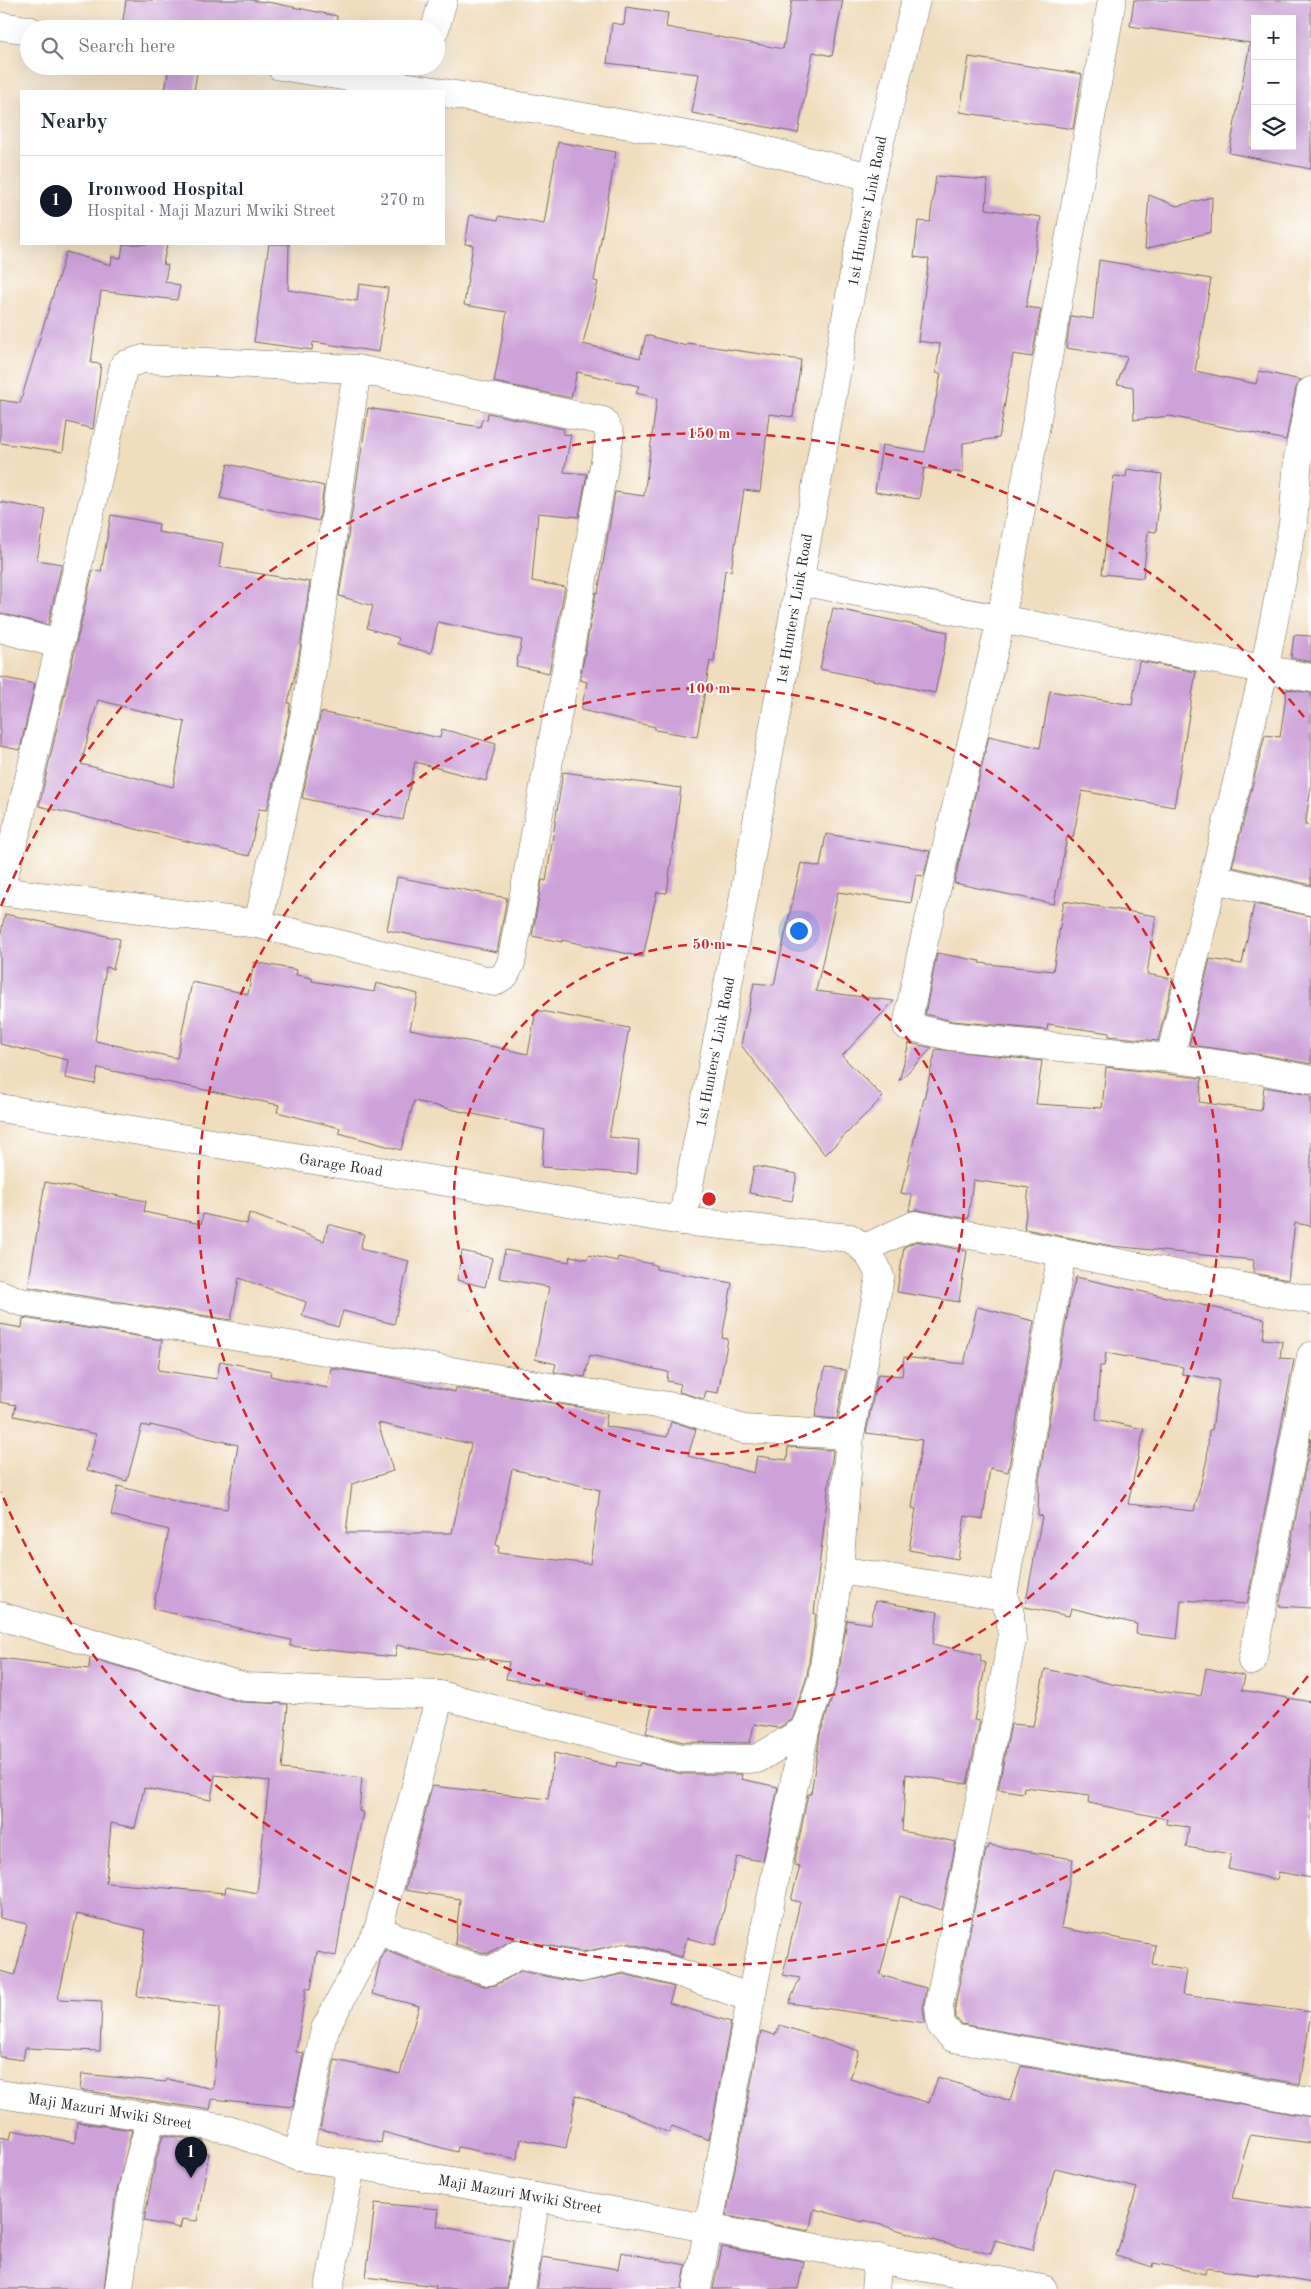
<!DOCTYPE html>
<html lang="en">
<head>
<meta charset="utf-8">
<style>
  body { margin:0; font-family:"Old Standard TT",serif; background:#f2f2f3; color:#1f2937 }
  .controls { position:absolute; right:15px; top:15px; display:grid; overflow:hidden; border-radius:0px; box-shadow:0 5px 20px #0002 }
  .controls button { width:45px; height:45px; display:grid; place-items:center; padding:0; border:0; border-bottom:1px solid #e0e1e3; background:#fff; color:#1f2937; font:25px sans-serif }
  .you { position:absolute; left:798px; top:930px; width:18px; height:18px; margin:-12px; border:4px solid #fff; border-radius:50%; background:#1a73e8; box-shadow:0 0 0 8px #1a73e833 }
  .badge { display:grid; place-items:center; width:32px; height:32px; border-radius:50%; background:#111827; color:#fff; font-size:16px; font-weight:700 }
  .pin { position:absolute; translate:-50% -41px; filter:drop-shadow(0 1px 2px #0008) }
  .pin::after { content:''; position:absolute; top:26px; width:18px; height:15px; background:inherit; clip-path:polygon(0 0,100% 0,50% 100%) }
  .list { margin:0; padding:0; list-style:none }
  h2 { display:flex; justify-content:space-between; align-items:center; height:65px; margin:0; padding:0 20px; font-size:21px }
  h2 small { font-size:16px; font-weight:400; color:#747a83 }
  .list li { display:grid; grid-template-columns:32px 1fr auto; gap:15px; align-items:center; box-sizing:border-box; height:90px; padding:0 20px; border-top:1px solid #e0e1e3 }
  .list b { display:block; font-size:19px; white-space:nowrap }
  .list p { margin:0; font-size:16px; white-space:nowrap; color:#747a83 }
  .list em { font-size:16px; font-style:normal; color:#747a83 }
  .icon { flex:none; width:28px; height:28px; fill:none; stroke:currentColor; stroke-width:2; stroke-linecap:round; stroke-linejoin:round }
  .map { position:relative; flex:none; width:1311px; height:2289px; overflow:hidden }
  .search { position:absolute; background:#fff; box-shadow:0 5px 20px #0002; left:20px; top:20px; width:425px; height:55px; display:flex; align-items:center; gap:12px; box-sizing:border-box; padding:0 18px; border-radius:28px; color:#747a83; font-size:19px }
  .panel { position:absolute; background:#fff; box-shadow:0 5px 20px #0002; left:20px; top:90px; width:425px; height:155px; border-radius:0px }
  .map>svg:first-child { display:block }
  .building { fill:#cda2d8; fill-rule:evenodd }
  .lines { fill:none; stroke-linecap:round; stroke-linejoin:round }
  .street-casing { stroke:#70695e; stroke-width:29 }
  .street { stroke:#fff; stroke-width:28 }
  .ring { fill:none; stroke:#d62828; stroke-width:2.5; stroke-dasharray:9 6 }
  .labels { text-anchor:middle; stroke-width:4; stroke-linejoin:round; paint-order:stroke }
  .street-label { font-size:15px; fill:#2b2b2b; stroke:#fff }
  .centre { fill:#d62828; stroke:#fff; stroke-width:2.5 }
  .ring-label { font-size:15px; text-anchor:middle; font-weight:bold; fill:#d62828; stroke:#fff; stroke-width:4; stroke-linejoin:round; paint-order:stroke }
</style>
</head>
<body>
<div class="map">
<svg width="1311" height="2289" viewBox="0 0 1311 2289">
  <rect width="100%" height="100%" fill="#fff"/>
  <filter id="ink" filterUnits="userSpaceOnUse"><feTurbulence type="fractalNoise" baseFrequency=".02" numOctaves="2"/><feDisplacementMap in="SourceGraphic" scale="10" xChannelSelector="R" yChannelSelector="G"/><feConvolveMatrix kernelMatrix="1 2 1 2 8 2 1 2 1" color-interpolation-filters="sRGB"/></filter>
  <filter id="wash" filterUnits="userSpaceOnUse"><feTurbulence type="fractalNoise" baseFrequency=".0096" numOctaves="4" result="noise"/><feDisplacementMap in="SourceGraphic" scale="20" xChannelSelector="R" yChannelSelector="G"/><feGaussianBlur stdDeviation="1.12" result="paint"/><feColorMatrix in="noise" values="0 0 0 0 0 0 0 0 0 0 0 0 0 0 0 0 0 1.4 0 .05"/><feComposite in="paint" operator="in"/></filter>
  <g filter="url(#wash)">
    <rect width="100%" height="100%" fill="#f0ddbe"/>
    <g id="blocks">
      <g class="building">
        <path d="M 126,0 L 249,0 L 273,3 L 337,16 L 336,29 L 138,29 L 122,26 Z"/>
        <path d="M 792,0 L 843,0 L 832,56 L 813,52 L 798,133 L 692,113 L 699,74 L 607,63 L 612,23 L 624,25 L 626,7 L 668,13 L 666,27 L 783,49 Z"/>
        <path d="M 1134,0 L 1311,0 L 1311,169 L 1229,153 L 1250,43 L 1130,26 ZM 1255,19 L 1292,19 L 1292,146 L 1255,146 Z"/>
        <path d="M 969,57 L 1082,74 L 1073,129 L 960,112 Z"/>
        <path d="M 169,66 L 198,66 L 194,91 L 165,91 Z"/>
        <path d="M 558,142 L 616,152 L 594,281 L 598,282 L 583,344 L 640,358 L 646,335 L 686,346 L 687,343 L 801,360 L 793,417 L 769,414 L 760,492 L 744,490 L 731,571 L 725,570 L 714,662 L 710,661 L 697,737 L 655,730 L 655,727 L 581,710 L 587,682 L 580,680 L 596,592 L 598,593 L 615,492 L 644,496 L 657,398 L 636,393 L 639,386 L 577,372 L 571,398 L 494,382 L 507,312 L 464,305 L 473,245 L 465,244 L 470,215 L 498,220 L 499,216 L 544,224 Z"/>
        <path d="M 936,176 L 988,180 L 986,209 L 1041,217 L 1026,307 L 1041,309 L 1032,357 L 1013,354 L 999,438 L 963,443 L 963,473 L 924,468 L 919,499 L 875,492 L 882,445 L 925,452 L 941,374 L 936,373 L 940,344 L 918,341 L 929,259 L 914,257 L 918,221 L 930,222 Z"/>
        <path d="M 1149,195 L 1177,206 L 1212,197 L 1211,232 L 1145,249 Z"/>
        <path d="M 123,244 L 167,244 L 163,264 L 168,265 L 165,281 L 180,286 L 177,300 L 101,291 L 91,363 L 101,364 L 93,429 L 67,422 L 63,452 L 0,443 L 0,400 L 20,403 L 66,252 L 111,265 L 112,257 L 121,258 Z"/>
        <path d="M 269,244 L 289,244 L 288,290 L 357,301 L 359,284 L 388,288 L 379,352 L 313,342 L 312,350 L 254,342 Z"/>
        <path d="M 1099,260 L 1211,279 L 1195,371 L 1256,384 L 1259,371 L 1301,380 L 1296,388 L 1286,440 L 1170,416 L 1134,420 L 1133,387 L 1117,384 L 1127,357 L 1066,348 L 1071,316 L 1093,319 Z"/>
        <path d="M 368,408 L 480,427 L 482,419 L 487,420 L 488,413 L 564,429 L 563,434 L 571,435 L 564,472 L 587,474 L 579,517 L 538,513 L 532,581 L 565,587 L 549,673 L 516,666 L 522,640 L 438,622 L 431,653 L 397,644 L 399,638 L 367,628 L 373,606 L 339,596 Z"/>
        <path d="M 228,464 L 324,486 L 319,521 L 220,498 Z"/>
        <path d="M 1127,469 L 1162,474 L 1156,532 L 1148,531 L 1143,578 L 1102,574 L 1114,476 L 1126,477 Z"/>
        <path d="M 0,502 L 46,510 L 37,560 L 62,564 L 48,625 L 0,613 Z"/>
        <path d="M 111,515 L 159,524 L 158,532 L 223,543 L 219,567 L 310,582 L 298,662 L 288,703 L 290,703 L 289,714 L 267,810 L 259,809 L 249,856 L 39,806 L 93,570 L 101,572 ZM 98,700 L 185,722 L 173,787 L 81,764 Z"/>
        <path d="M 833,608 L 948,632 L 935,693 L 820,669 Z"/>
        <path d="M 1294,635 L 1311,636 L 1311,662 L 1291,658 Z"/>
        <path d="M 1139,661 L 1196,672 L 1174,807 L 1082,791 L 1073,838 L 1067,837 L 1054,904 L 954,883 L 989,736 L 1040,748 L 1050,691 L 1132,705 Z"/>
        <path d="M 0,677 L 35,684 L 20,750 L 0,746 Z"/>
        <path d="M 1287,689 L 1311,693 L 1311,788 L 1305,825 L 1311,826 L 1311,885 L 1232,867 L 1265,735 L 1280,737 Z"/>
        <path d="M 321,712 L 440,738 L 442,729 L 496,744 L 486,781 L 415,762 L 403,820 L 302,798 Z"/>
        <path d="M 563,772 L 681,788 L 667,893 L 657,892 L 643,957 L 562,940 L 562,942 L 532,936 L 542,880 L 546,881 Z"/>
        <path d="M 826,834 L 930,851 L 924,876 L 916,875 L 911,903 L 838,892 L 816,991 L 894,1001 L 842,1056 L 883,1097 L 825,1155 L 741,1045 L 754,983 L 774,985 L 801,863 L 820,867 Z"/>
        <path d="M 397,877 L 507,898 L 497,952 L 387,930 Z"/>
        <path d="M 1064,901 L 1156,916 L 1147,974 L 1173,979 L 1158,1041 L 1109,1036 L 1109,1033 L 1048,1024 L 1047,1030 L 952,1021 L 925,1014 L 937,953 L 980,961 L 979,963 L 1053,971 Z"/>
        <path d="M 1254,904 L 1311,916 L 1311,1064 L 1263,1055 L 1189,1045 L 1210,959 L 1242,964 Z"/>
        <path d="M 5,914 L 120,939 L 113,969 L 106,967 L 95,1041 L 177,1058 L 192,982 L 248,994 L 254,962 L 297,970 L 296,975 L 312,978 L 312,981 L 374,992 L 376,983 L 418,994 L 410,1029 L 528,1054 L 536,1010 L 629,1028 L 609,1137 L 639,1140 L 637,1174 L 542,1167 L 545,1130 L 414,1101 L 401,1150 L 339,1133 L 340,1128 L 277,1112 L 279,1105 L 98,1068 L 95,1084 L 65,1078 L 68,1060 L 0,1044 L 0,938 Z"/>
        <path d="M 909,1043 L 932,1048 L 899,1081 Z"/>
        <path d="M 936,1049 L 1042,1061 L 1036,1104 L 1102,1108 L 1106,1067 L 1202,1078 L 1199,1102 L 1261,1111 L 1264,1087 L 1311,1095 L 1311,1226 L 1295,1223 L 1288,1280 L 1253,1273 L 1254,1260 L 1112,1246 L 1024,1229 L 1029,1188 L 973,1180 L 968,1219 L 918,1210 L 909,1211 L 912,1195 L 901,1193 Z"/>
        <path d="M 754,1166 L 797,1174 L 792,1201 L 749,1193 Z"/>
        <path d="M 45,1182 L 146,1201 L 144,1212 L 201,1224 L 203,1214 L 247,1224 L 249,1213 L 324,1241 L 328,1224 L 364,1234 L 360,1249 L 409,1261 L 394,1324 L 343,1311 L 338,1327 L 302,1316 L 306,1302 L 239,1278 L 231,1320 L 28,1287 Z"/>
        <path d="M 917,1241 L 967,1251 L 959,1302 L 897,1292 L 904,1247 Z"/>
        <path d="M 505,1250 L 569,1262 L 570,1256 L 587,1259 L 589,1255 L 617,1261 L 618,1257 L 656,1265 L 656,1269 L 732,1283 L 722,1338 L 728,1339 L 718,1393 L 706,1391 L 704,1399 L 679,1392 L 681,1384 L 667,1381 L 668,1372 L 590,1355 L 585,1377 L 554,1372 L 556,1364 L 535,1359 L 549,1287 L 499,1278 Z"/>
        <path d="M 462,1251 L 492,1258 L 485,1287 L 457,1280 Z"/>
        <path d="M 1076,1277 L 1265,1319 L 1263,1339 L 1282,1341 L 1280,1358 L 1294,1359 L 1247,1604 L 1181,1600 L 1177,1639 L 1136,1634 L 1137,1624 L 1071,1608 L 1069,1616 L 1025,1607 L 1042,1516 L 1038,1515 L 1039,1479 L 1070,1299 ZM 1106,1353 L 1183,1367 L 1182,1374 L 1219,1380 L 1212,1430 L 1209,1430 L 1207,1459 L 1194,1511 L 1128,1504 L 1144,1429 L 1096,1419 L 1100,1366 L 1104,1366 Z"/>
        <path d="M 977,1307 L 1034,1321 L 1008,1472 L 990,1468 L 983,1519 L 965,1516 L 958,1559 L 909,1550 L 916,1509 L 912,1508 L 922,1440 L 866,1433 L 878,1374 L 902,1376 L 904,1357 L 964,1364 Z"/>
        <path d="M 23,1318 L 162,1340 L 158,1370 L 217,1379 L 220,1361 L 271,1371 L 270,1376 L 327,1388 L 331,1368 L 385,1376 L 455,1392 L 456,1388 L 579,1407 L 607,1414 L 605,1426 L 667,1437 L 671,1422 L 677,1423 L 696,1429 L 688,1456 L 754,1473 L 757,1456 L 787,1460 L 788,1447 L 833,1450 L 819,1567 L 814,1614 L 816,1614 L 807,1676 L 792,1720 L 778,1728 L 754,1724 L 750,1743 L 683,1742 L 646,1733 L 652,1706 L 586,1696 L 587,1692 L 506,1679 L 509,1662 L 438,1653 L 397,1645 L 395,1657 L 290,1646 L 291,1640 L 153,1609 L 169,1530 L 111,1515 L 118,1486 L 182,1503 L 227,1509 L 238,1445 L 150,1425 L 150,1427 L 142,1425 L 127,1481 L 87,1470 L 96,1434 L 14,1416 L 16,1405 L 0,1402 L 0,1324 L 22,1328 ZM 378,1423 L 471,1444 L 452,1533 L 346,1533 L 352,1484 L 393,1471 ZM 512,1469 L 600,1490 L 590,1564 L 498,1553 L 499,1546 L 496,1545 Z"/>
        <path d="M 825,1368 L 846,1370 L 837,1419 L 815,1417 Z"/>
        <path d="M 1311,1438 L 1311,1608 L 1279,1606 Z"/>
        <path d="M 875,1601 L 938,1612 L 933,1644 L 981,1655 L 980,1661 L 986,1663 L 974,1720 L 980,1721 L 967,1784 L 906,1774 L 902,1831 L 956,1842 L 942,1910 L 900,1896 L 880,1975 L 926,1988 L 923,2006 L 925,2023 L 789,2003 L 800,1978 L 783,1975 L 800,1902 L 791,1900 L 800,1866 L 794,1865 L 808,1794 L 811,1794 L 820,1734 L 837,1683 L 847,1620 L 871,1624 Z"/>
        <path d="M 0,1658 L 89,1669 L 90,1658 L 241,1702 L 288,1704 L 282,1769 L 362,1778 L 359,1811 L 363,1812 L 346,1894 L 336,1956 L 317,1952 L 311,1989 L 306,1988 L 296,2052 L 304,2053 L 293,2107 L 212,2099 L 210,2110 L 80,2090 L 82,2074 L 166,2082 L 167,2079 L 213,2089 L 220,2007 L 137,1996 L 146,1930 L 77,1914 L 58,1999 L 102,2001 L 100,2051 L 25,2048 L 23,2060 L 0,2057 L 0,1971 L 15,1975 L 27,1924 L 0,1918 ZM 215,1775 L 269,1781 L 257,1893 L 226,1887 L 225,1893 L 106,1883 L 111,1823 L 135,1828 L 144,1788 L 211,1800 Z"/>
        <path d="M 1206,1668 L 1245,1676 L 1242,1690 L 1311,1702 L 1311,1878 L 1279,1872 L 1277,1880 L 1228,1869 L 1231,1854 L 1186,1847 L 1189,1827 L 1166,1824 L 1167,1819 L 1089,1803 L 1090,1795 L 1024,1787 L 1023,1793 L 998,1789 L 1011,1724 L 1033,1726 L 1045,1669 L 1130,1688 L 1201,1696 Z"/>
        <path d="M 554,1753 L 616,1767 L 617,1762 L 639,1766 L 640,1763 L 681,1774 L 742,1774 L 741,1779 L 778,1787 L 763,1861 L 737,1857 L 715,1945 L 687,1938 L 682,1957 L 628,1943 L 582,1952 L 514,1939 L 487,1954 L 455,1944 L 460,1899 L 405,1890 L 432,1786 L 548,1799 Z"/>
        <path d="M 989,1845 L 1073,1859 L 1061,1928 L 1155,1945 L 1152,1965 L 1186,1970 L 1182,1995 L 1311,2012 L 1300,2084 L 961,2024 L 956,2018 L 955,2006 L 986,1849 L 988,1849 Z"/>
        <path d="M 385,1950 L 448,1976 L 485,1986 L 496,1985 L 521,1971 L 579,1983 L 624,1974 L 674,1987 L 669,2003 L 731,2022 L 709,2140 L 672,2126 L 669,2133 L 629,2114 L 576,2095 L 566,2148 L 521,2139 L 517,2159 L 458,2147 L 457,2152 L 383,2132 L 381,2143 L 320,2129 L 335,2060 L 400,2074 L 419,2006 L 372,1994 L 381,1957 Z"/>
        <path d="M 780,2025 L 859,2051 L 850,2079 L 929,2103 L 938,2077 L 1010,2101 L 1021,2066 L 1311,2117 L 1311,2143 L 1250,2135 L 1232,2198 L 1311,2210 L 1311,2283 L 1259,2273 L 1258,2275 L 1206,2268 L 1205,2274 L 1154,2263 L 1153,2267 L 1116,2256 L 1137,2188 L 1055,2168 L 1032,2250 L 995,2240 L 991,2254 L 939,2242 L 864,2220 L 863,2222 L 814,2209 L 809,2231 L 726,2216 L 761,2031 L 775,2035 Z"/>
        <path d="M 77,2122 L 132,2130 L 115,2199 L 104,2289 L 0,2289 L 0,2137 L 10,2139 L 12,2130 L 75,2143 Z"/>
        <path d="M 163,2135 L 204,2141 L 202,2151 L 209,2153 L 197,2221 L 182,2219 L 180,2228 L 144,2221 L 155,2163 Z"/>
        <path d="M 375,2203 L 439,2209 L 437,2226 L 513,2240 L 506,2289 L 435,2289 L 436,2286 L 366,2277 Z"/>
        <path d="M 722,2247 L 804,2261 L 798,2289 L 713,2289 Z"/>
        <path d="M 621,2252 L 686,2265 L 682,2289 L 537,2289 L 542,2257 L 618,2269 Z"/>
      </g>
    </g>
  </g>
  <g filter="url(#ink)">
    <use href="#blocks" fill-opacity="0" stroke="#70695e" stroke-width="1"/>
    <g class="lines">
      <defs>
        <g id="street">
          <path d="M 1112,0 L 1001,620 L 921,954 L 907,1026 L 949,1036 L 1170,1058 L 1260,1070 L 1311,1080"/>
          <path d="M 0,26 L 29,30"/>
          <path d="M 435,29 L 443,0"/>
          <path d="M 280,66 L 435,91"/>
          <path d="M 444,93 L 740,144 L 871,177"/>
          <path d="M 799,581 L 1311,678"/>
          <path d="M 0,628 L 58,644"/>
          <path d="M 1214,879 L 1311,901"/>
          <path d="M 0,889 L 19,822 L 124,365 L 143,359 L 357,369 L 603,421 L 610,434 L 511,963 L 505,975 L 494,982 L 258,924 L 304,717 L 316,647 L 357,369"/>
          <path d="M 0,891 L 258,924"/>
          <path d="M 1170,1058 L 1264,671 L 1293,524 L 1298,458 L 1311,391"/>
          <path d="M 0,1108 L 682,1221 L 850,1238 C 866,1249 874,1259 880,1277 L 850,1435 L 839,1570 L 822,1680 L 805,1730 L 751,1998 L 697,2289"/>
          <path d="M 682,1221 L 727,991 L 871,177 L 916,0"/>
          <path d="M 865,1248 L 915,1225 L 1062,1252"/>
          <path d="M 0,1294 L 21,1302 L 681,1408 L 743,1429 L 850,1435"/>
          <path d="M 839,1570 L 1003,1596 L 1010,1614 L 1012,1640 L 939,2005 L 941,2025 L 953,2038 L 1311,2102"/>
          <path d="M 1003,1596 L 1062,1252 L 1311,1300"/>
          <path d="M 0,1616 L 245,1687 L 440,1695 L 681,1758 L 757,1759 L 805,1730"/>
          <path d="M 1252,1661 L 1311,1356"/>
          <path d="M 378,1930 L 454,1961 L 489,1971 L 507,1962 L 517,1954 L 582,1968 L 624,1958 L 677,1972 L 751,1998"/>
          <path d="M 0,2094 L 228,2129 L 298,2157 L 351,2164 L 536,2197 L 1043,2289"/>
          <path d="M 298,2157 L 325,2029 L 378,1930 L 440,1695"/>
          <path d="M 119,2289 C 127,2232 131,2171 153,2117"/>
          <path d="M 329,2289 L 351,2164"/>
          <path d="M 521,2289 L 536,2197"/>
          <path d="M 875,2289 L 878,2258"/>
        </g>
      </defs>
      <use href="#street" class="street-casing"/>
      <use href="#street" class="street"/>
    </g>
  </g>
  <g class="ring">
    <circle cx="709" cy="1199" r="255"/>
    <circle cx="709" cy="1199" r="511"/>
    <path d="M1308 1676A766 766 0 0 1 1 1492M1 906A766 766 0 0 1 1308 722"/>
  </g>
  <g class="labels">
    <g class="street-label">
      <text transform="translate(867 211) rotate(-79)" y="5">1st Hunters' Link Road</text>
      <text transform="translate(794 609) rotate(-80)" y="5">1st Hunters' Link Road</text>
      <text transform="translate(715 1052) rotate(-79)" y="5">1st Hunters' Link Road</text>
      <text transform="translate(341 1165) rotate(9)" y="5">Garage Road</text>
      <text transform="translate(110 2111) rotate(9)" y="5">Maji Mazuri Mwiki Street</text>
      <text transform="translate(520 2194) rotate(10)" y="5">Maji Mazuri Mwiki Street</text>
    </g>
  </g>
  <circle cx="709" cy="1199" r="8" class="centre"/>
  <g class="ring-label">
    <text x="709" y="438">150 m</text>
    <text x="709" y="693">100 m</text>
    <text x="709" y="949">50 m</text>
  </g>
</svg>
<div class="controls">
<button>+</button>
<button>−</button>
<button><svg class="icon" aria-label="layers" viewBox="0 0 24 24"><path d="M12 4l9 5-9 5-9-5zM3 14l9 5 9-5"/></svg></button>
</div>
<div class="you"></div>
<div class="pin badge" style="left:191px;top:2178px">1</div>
<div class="search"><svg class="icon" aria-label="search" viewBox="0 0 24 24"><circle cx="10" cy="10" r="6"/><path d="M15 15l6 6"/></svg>Search here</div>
<section class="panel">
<h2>Nearby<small></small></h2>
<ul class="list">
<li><span class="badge">1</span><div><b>Ironwood Hospital</b><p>Hospital · Maji Mazuri Mwiki Street</p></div><em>270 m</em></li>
</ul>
</section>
</div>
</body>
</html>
